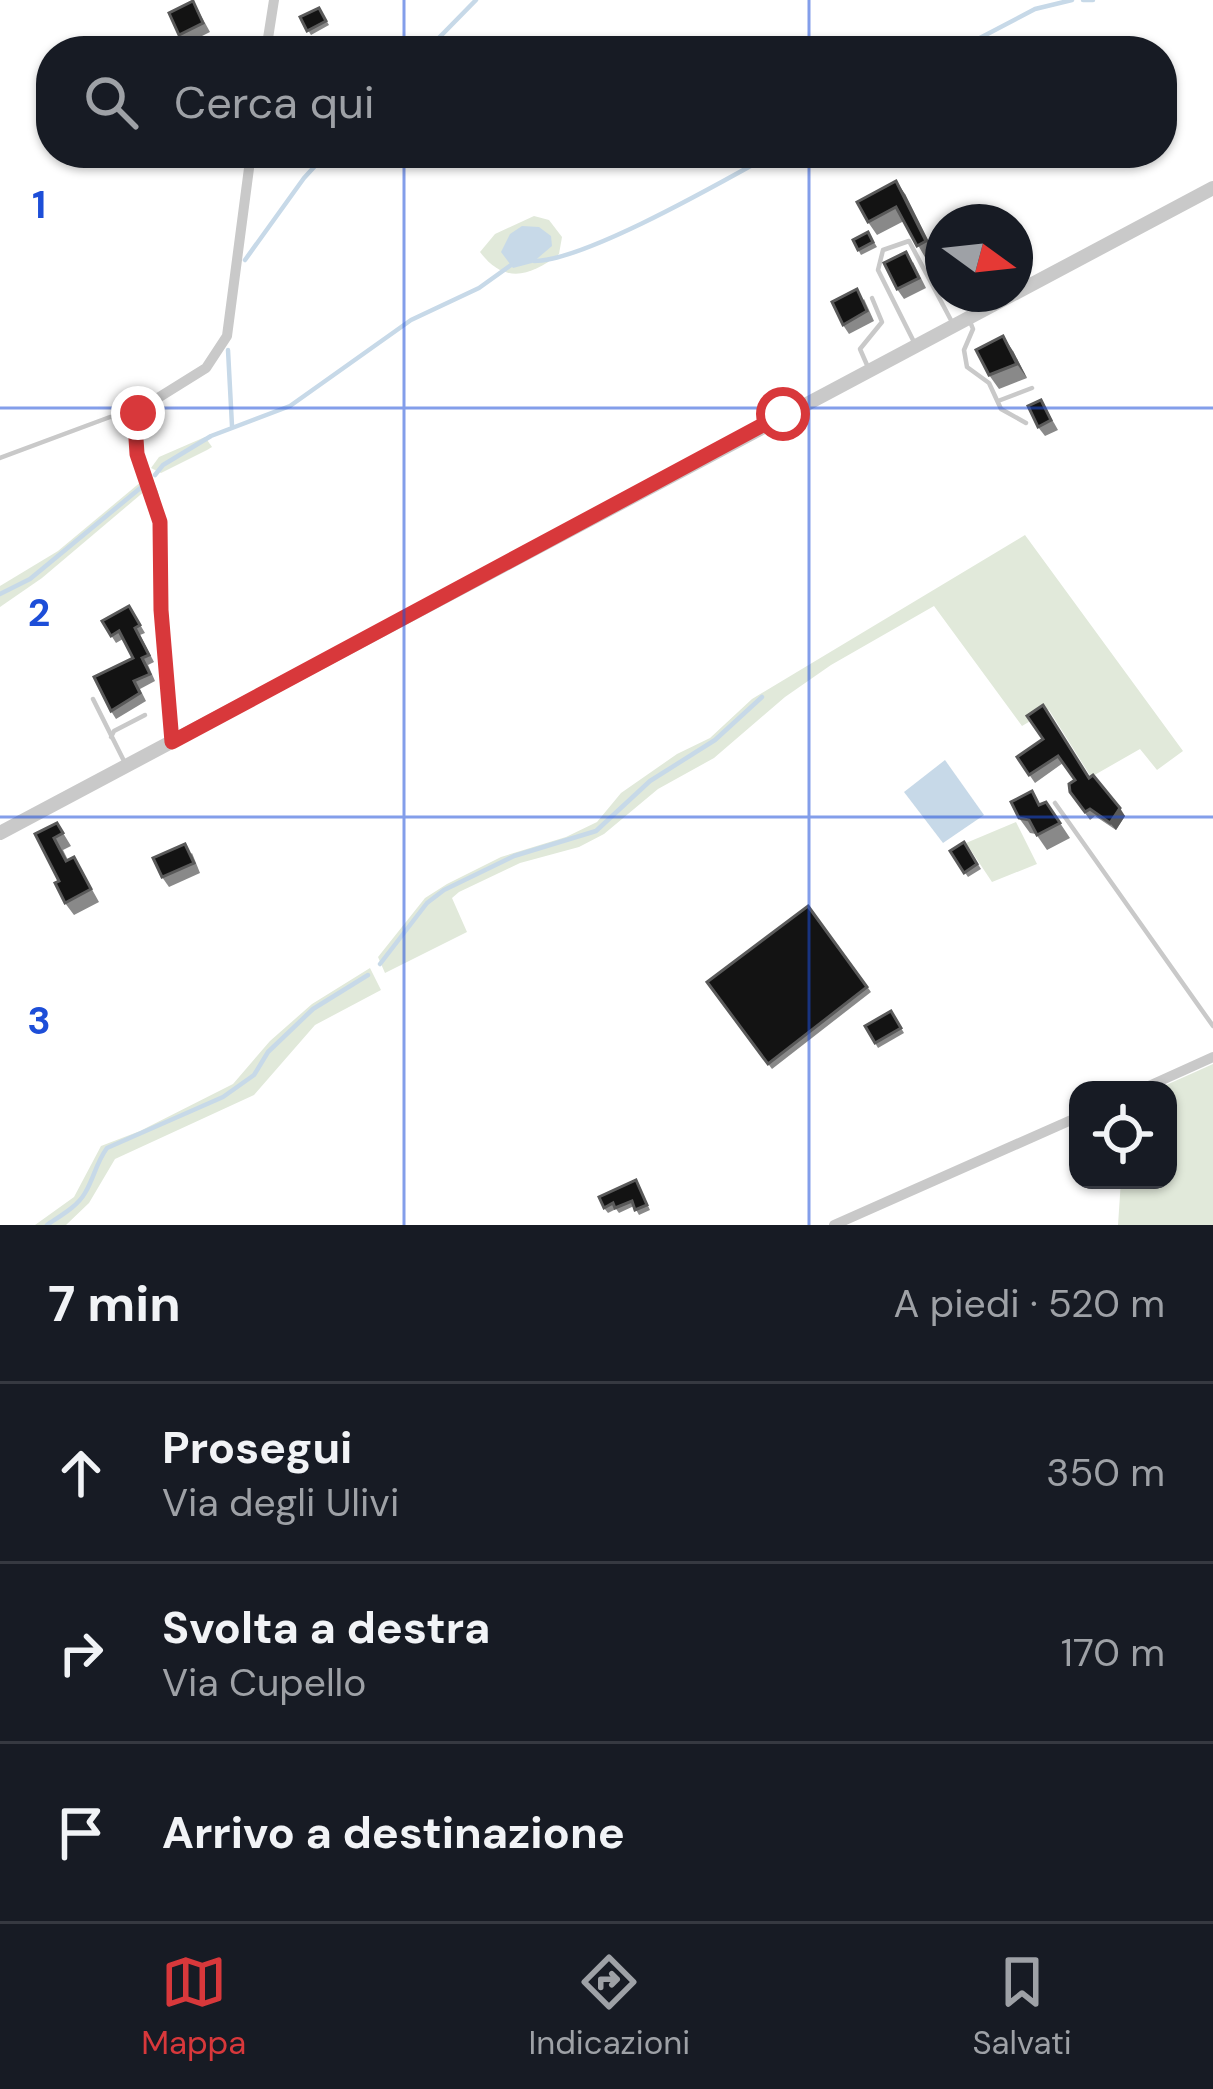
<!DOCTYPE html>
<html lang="it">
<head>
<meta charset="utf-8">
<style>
  body { margin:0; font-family:"DM Sans",sans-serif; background:#20242c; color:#f1f3f6 }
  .controls { position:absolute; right:36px; bottom:36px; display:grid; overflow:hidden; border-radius:24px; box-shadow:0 3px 9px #0004 }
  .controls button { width:108px; height:108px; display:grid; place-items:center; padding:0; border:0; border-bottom:3px solid #363941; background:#171b24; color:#f1f3f6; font:60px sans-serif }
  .compass { position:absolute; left:925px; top:204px; width:108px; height:108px; border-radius:50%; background:#171b24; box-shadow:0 3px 9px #0004; rotate:105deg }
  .stop { position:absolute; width:36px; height:36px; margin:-27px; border:9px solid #d8383b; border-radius:50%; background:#fff }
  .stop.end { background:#d8383b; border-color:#fff; box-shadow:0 3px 12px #0008 }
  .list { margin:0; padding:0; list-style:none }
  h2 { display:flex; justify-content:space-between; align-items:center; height:156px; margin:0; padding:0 48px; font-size:51px }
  h2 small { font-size:39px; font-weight:400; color:#9ea1a6 }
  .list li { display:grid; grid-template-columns:78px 1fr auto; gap:36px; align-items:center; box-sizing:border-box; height:180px; padding:0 48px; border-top:3px solid #363941 }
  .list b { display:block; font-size:45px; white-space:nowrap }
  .list p { margin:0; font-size:39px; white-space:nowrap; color:#9ea1a6 }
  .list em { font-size:39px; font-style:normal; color:#9ea1a6 }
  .icon { flex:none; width:66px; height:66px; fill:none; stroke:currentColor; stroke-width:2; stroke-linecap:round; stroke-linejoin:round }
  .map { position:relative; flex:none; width:1213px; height:1225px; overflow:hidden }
  .search { position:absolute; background:#171b24; box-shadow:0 3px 9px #0004; left:36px; right:36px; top:36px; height:132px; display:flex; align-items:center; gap:30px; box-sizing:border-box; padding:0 42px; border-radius:48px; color:#9ea1a6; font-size:45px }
  .sheet { height:696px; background:#171b24 }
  nav { display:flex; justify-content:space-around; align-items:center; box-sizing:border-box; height:168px; border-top:3px solid #363941; background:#171b24; font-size:33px; color:#9ea1a6 }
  nav a { display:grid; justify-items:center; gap:6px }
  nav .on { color:#d8383b }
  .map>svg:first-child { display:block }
  .green { fill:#e1e9da }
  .water { fill:#c7d9e8 }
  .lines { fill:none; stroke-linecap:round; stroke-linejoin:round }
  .stream { stroke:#c7d9e8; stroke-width:4.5 }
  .service { stroke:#c9c9c9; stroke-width:4.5 }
  .minor { stroke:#c9c9c9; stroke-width:10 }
  .tertiary { stroke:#c9c9c9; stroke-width:14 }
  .wall { fill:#898989 }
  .shaded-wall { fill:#5a5a5a }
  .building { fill:#131313; stroke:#5a5a5a; stroke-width:3 }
  .route { stroke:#d8383b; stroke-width:15 }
  .grid { fill:none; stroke:#1d4ed8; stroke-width:3; stroke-opacity:0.55 }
  .grid-label { font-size:39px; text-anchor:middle; font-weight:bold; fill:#1d4ed8; stroke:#fff; stroke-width:12; stroke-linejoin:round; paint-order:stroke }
</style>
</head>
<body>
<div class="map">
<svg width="1213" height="1225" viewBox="0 0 1213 1225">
  <rect width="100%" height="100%" fill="#fff"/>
  <g class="green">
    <path d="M 534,216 L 549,220 L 562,237 L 559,254 C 530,277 504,284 480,252 L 495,234 Z"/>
    <path d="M 205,437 L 212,447 L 207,450 L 161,473 L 151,468 L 159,457 Z"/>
    <path d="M 142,481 L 146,490 L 42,578 L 0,607 L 0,586 L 58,551 Z"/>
    <path d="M 1025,535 L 1183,751 L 1157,770 L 1140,749 L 1091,777 L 1049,710 L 1022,726 L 934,606 L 831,665 L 785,697 L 714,758 L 658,789 L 604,834 L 579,847 L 520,863 L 459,892 L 452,898 L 467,932 L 385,973 L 378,957 L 425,898 L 447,884 L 501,857 L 566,837 L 597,822 L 621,793 L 677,754 L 710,738 L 752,699 Z"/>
    <path d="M 1016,822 L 1037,864 L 992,882 L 966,843 Z"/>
    <path d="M 370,968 L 381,990 L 315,1025 L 254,1095 L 115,1159 L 89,1203 L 66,1225 L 35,1225 L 74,1197 L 101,1146 L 140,1131 L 233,1084 L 270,1041 L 312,1004 Z"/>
    <path d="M 1213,1064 L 1213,1225 L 1118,1225 L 1121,1180 L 1168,1180 L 1168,1090 L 1155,1090 Z"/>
  </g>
  <g class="water">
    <path d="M 522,226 L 539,227 L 551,236 L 552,246 L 532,263 L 513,268 L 501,252 L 510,234 Z"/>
    <path d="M 945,760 L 984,815 L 943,843 L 904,792 Z"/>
  </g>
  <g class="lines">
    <g class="stream">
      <path d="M 1083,0 L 1093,0"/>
      <path d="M 426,51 L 476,0"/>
      <path d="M 955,51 L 1035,9 L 1072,0"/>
      <path d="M 245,260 L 304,178 L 327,153"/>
      <path d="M 534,261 C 585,261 725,180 774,153"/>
      <path d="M 228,350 L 232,426"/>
      <path d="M 155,475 L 163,465 L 211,436 L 290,406 L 411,320 L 479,288 L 511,265"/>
      <path d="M 0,594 L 30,579 L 144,485"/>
      <path d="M 380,964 L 427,903 L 444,890 L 514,856 L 596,831 L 650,781 L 715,740 L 762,697"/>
      <path d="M 47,1225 C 60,1216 77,1207 85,1193 C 94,1178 96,1163 107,1148 L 223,1097 L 254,1075 L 268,1052 L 313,1009 L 368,975"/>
    </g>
    <g class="service">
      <path d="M 969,319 L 973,329 L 964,350 L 967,367 L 989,383 L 1001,409 L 1026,423"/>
      <path d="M 914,342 L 878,270 L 883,250 L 909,241 L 952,322"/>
      <path d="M 867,365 L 860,349 L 882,322 L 872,298"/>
      <path d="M 998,401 L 1032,388"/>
      <path d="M 0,458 L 110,417 L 129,417 L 135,423"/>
      <path d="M 93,699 L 124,761"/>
      <path d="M 111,737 L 114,731 L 145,715"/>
      <path d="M 1055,803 L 1213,1026"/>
    </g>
    <g class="minor">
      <path d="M 266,51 L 274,0"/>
      <path d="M 172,742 L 161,610 L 160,522 L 153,493 L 137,454 L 135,423 L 145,406 L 206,368 L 227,336 L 251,153"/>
      <path d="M 1140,1090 L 1213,1057"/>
      <path d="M 834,1225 L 1078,1117"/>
    </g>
    <path class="tertiary" d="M 0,833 L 1213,188"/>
  </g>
  <g class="wall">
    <path d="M 193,1 L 210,32 L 186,44 L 179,35 Z"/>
    <path d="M 319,8 L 329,25 L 311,35 L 300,17 Z"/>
    <path d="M 905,194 L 935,254 L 926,259 L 904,221 L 877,235 L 868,222 Z"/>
    <path d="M 868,232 L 877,247 L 861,255 L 853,240 Z"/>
    <path d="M 913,262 L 926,288 L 904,299 L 897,289 Z"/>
    <path d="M 864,299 L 874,321 L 849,334 L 843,325 Z"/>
    <path d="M 1013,351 L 1027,378 L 999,389 L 989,375 Z"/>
    <path d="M 1041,400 L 1058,430 L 1045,436 L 1038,427 Z"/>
    <path d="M 129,606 L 145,633 L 140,635 L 154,662 L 148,665 L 155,681 L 140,689 L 146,701 L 116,719 L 111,711 L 133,658 L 123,639 L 116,643 L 102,621 Z"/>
    <path d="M 1043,739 L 1090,778 L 1125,816 L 1116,830 L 1095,816 L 1090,820 L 1070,792 L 1075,780 L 1063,763 L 1035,783 L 1017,757 Z"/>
    <path d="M 1046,802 L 1070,838 L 1047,850 L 1036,834 L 1030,833 L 1019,818 Z"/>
    <path d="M 57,823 L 71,846 L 63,850 L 68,860 L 74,857 L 99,902 L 74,915 L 65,903 L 59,881 L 35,834 Z"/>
    <path d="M 964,842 L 981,869 L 968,877 L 950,851 Z"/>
    <path d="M 192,853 L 200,873 L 169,887 L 162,877 Z"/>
    <path d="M 808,906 L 871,992 L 772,1069 L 707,982 Z"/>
    <path d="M 891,1011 L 904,1033 L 878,1048 L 865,1026 Z"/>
    <path d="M 636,1180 L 650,1210 L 639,1215 L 634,1206 L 619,1213 L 616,1209 L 608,1213 L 604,1208 Z"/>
  </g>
  <g class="shaded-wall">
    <path d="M 896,181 L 905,194 L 935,254 L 926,241 Z"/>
    <path d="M 1003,336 L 1013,351 L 1027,378 L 1017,364 Z"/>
    <path d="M 1120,808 L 1125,816 L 1116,830 L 1110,823 Z"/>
  </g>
  <g class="building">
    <path d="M 193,1 L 203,23 L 179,35 L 169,13 Z"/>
    <path d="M 319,8 L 326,21 L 307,31 L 300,17 Z"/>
    <path d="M 896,181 L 926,241 L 917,246 L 896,207 L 868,222 L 857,202 Z"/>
    <path d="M 868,232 L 873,242 L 858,250 L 853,240 Z"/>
    <path d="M 906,252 L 919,278 L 897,289 L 884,263 Z"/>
    <path d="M 857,289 L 867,311 L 843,325 L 832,302 Z"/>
    <path d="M 1003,336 L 1017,364 L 989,375 L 976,350 Z"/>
    <path d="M 1041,400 L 1051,420 L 1038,427 L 1028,406 Z"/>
    <path d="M 129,606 L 140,625 L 135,628 L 149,655 L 142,658 L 150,674 L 134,681 L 140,693 L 111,711 L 94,677 L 133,658 L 119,631 L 111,636 L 102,621 Z"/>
    <path d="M 1043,705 L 1089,778 L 1093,775 L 1120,808 L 1110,823 L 1090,809 L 1085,812 L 1070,792 L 1069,784 L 1075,780 L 1058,756 L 1029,775 L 1017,757 L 1043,739 L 1027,716 Z"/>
    <path d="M 1032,791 L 1039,805 L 1046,802 L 1060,823 L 1037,835 L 1029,820 L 1019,818 L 1011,802 Z"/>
    <path d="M 57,823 L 63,833 L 54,838 L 66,861 L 74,857 L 91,889 L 65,903 L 55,883 L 59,881 L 35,834 Z"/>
    <path d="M 964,842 L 977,864 L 964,873 L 950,851 Z"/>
    <path d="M 185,844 L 194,863 L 162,877 L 153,858 Z"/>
    <path d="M 808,906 L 867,987 L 768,1064 L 707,982 Z"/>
    <path d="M 891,1011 L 901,1028 L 875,1043 L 865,1026 Z"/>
    <path d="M 636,1180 L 647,1205 L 635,1210 L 632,1201 L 615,1208 L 613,1203 L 604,1208 L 599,1197 Z"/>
  </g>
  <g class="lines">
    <path class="route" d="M 138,413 L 135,423 L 137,454 L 160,522 L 161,610 L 172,742 L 783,414"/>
  </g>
  <path class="grid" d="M 404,0 L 404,51M 809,0 L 809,51M 404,153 L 404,1225M 809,153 L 809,1225M 0,408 L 1213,408M 0,817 L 1213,817"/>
  <g class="grid-label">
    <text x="39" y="218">1</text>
    <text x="39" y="626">2</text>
    <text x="39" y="1034">3</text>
  </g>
</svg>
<div class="controls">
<button><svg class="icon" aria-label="locate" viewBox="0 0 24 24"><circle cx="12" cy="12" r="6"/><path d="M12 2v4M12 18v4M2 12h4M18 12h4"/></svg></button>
</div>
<svg class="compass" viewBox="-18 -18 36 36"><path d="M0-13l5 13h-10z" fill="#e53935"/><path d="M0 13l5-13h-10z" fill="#9ea1a6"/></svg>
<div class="stop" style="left:783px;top:414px"></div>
<div class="stop end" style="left:138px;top:413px"></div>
<div class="search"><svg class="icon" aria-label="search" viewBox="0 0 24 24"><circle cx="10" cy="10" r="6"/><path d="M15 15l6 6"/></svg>Cerca qui</div>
</div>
<section class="sheet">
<h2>7 min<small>A piedi · 520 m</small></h2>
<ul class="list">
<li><svg class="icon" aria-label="ahead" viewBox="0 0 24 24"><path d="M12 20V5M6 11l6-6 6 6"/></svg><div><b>Prosegui</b><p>Via degli Ulivi</p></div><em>350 m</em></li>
<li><svg class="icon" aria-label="right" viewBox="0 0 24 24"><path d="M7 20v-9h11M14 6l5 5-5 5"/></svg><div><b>Svolta a destra</b><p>Via Cupello</p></div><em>170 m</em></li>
<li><svg class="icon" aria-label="arrive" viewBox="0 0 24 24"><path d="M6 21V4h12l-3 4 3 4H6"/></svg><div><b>Arrivo a destinazione</b></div></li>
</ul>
</section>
<nav>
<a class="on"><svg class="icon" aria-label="map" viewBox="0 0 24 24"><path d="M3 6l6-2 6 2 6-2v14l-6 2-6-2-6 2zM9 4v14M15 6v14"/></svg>Mappa</a>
<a><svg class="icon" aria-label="directions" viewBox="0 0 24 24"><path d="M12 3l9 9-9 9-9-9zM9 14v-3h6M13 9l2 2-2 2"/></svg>Indicazioni</a>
<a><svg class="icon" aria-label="saved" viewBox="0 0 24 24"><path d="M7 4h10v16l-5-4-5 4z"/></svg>Salvati</a>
</nav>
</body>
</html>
